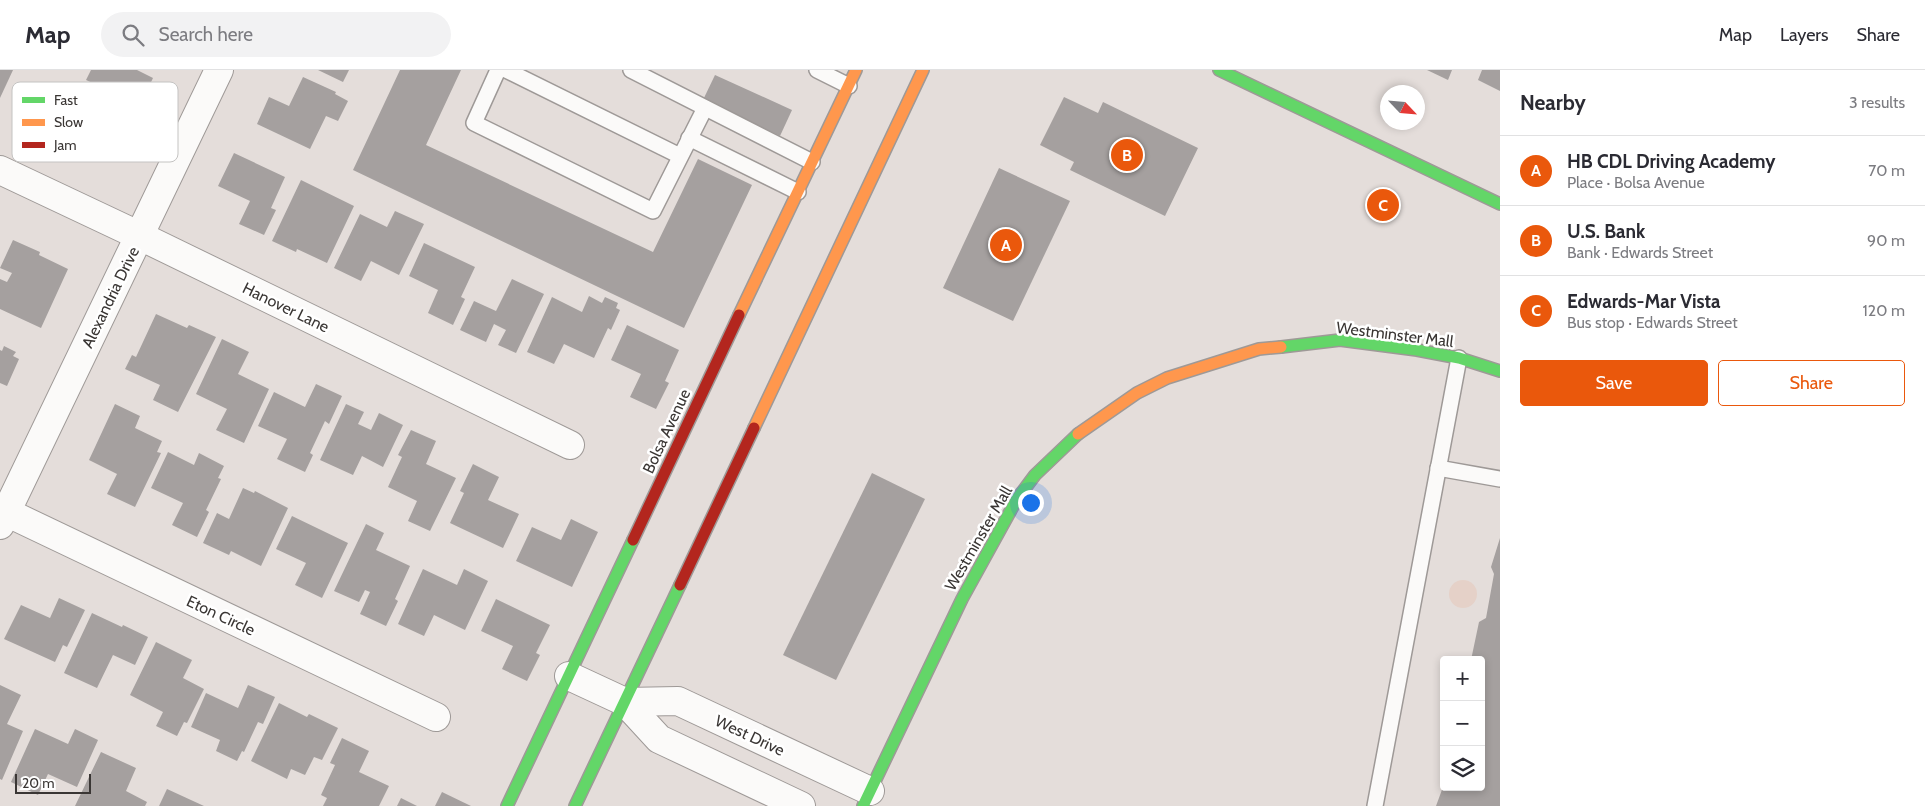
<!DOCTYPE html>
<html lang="en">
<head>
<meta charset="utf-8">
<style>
  body { margin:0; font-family:Cabin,sans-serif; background:#f2f2f3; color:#2b2b33 }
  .controls { position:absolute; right:15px; bottom:15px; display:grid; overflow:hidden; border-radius:5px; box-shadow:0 2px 8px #0003 }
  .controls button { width:45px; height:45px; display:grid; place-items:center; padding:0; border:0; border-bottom:1px solid #e1e1e2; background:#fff; color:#2b2b33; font:25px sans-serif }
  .compass { position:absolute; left:1380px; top:15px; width:45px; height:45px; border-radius:50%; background:#fff; box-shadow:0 2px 8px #0003; rotate:116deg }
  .scale { position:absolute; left:15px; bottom:12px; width:76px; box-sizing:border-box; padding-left:5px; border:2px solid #3a3634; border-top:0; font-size:14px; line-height:18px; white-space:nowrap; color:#3a3634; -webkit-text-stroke:4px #fff; paint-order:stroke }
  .you { position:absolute; left:1030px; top:432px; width:18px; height:18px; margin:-12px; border:4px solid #fff; border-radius:50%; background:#1a73e8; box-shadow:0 0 0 8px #1a73e833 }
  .badge { display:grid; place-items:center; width:32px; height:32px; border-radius:50%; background:#ea580c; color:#fff; font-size:16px; font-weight:700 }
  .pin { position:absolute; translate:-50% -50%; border:2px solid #fff; box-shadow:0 1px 5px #0006 }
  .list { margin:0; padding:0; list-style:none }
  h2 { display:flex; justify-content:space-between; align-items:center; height:65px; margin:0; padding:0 20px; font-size:21px }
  h2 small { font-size:16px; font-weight:400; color:#7c7c81 }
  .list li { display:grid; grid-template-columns:32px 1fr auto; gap:15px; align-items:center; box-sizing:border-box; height:70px; padding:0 20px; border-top:1px solid #e1e1e2 }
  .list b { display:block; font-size:19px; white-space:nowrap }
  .list p { margin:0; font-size:16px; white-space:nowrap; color:#7c7c81 }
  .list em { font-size:16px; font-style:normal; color:#7c7c81 }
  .actions { display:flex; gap:10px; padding:15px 20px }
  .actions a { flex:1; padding:11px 0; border:1px solid #ea580c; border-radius:5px; text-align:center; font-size:18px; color:#ea580c }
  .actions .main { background:#ea580c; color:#fff }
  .icon { flex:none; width:28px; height:28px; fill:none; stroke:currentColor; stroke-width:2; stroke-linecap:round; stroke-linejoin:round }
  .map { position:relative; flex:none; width:1500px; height:736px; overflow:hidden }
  header { display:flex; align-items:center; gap:30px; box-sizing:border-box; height:70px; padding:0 25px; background:#fff; border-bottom:1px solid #e1e1e2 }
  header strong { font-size:24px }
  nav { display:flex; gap:28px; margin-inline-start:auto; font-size:18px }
  .search { width:350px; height:45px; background:#f2f2f3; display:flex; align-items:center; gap:12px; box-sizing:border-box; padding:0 18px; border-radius:28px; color:#7c7c81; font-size:19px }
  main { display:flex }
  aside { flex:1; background:#fff }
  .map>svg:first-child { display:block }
  .green { fill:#e5d1c8 }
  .building { fill:#a5a09f }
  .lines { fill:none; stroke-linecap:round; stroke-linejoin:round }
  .lane-casing { stroke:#9e9997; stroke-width:18 }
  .street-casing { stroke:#9e9997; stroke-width:30 }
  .fast-casing { stroke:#9e9997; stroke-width:14 }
  .slow-casing { stroke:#9e9997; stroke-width:14 }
  .jam-casing { stroke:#9e9997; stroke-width:14 }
  .lane { stroke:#fbfaf9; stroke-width:15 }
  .street { stroke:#fbfaf9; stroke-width:28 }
  .fast { stroke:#63d668; stroke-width:11 }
  .slow { stroke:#ff974d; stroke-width:11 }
  .jam { stroke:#b3261e; stroke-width:11 }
  .labels { text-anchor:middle; stroke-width:5; stroke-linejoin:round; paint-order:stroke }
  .street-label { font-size:16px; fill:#3a3634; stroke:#fff }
  .key { fill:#fff; stroke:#c4c3c2; stroke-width:1 }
  .key-label { font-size:14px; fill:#3a3634 }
</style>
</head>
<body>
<header>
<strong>Map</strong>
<div class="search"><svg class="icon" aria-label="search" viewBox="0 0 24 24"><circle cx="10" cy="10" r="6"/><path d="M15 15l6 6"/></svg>Search here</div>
<nav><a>Map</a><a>Layers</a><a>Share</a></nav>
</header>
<main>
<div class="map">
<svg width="1500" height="736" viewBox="0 0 1500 736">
  <rect width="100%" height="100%" fill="#e4ddda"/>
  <circle class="green" cx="1463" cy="524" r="14"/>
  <g class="building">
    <path d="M 0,0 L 13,0 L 0,28 Z"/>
    <path d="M 91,0 L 137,0 L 153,8 L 140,35 L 86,10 Z"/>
    <path d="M 318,0 L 349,0 L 343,12 Z"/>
    <path d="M 400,0 L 461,0 L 426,75 L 653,182 L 698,89 L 752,115 L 684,258 L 353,100 Z"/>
    <path d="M 1427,0 L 1452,0 L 1448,10 Z"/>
    <path d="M 1482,0 L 1500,0 L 1500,21 L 1478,10 Z"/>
    <path d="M 715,5 L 792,40 L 780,66 L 703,30 Z"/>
    <path d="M 303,7 L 336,22 L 335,24 L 348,31 L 338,51 L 326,46 L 310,79 L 257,54 L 269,27 L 289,36 Z"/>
    <path d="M 1064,27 L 1098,43 L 1103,32 L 1198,78 L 1165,146 L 1070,100 L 1074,92 L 1040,75 Z"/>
    <path d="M 234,83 L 285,107 L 271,138 L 276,140 L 264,165 L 239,154 L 250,131 L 218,116 Z"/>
    <path d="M 999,98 L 1070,131 L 1013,251 L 943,218 Z"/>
    <path d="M 301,110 L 354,136 L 327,193 L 297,179 L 296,182 L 272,171 Z"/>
    <path d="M 395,141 L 424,154 L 399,205 L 371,191 L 361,211 L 334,198 L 360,144 L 387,157 Z"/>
    <path d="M 13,170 L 40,182 L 39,185 L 68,199 L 41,258 L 0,239 L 0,209 L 7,212 L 12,203 L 0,198 Z"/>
    <path d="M 424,173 L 475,197 L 461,227 L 465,229 L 453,255 L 428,243 L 438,220 L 409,206 Z"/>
    <path d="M 512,209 L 544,224 L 516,283 L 498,275 L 506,260 L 494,254 L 486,272 L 460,260 L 474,231 L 496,241 Z"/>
    <path d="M 589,226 L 602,233 L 605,227 L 618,233 L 616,238 L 620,240 L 611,260 L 608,258 L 594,288 L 564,274 L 554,294 L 527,282 L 552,227 L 582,242 Z"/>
    <path d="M 156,244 L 187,258 L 189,255 L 216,267 L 178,342 L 153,330 L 160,315 L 125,299 L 132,285 L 136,287 Z"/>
    <path d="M 627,255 L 679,280 L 665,311 L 669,313 L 656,339 L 630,327 L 641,304 L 611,290 Z"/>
    <path d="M 222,269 L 249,282 L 238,304 L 269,319 L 244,373 L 216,360 L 227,339 L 196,324 Z"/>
    <path d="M 4,276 L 16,282 L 13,286 L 19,289 L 7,316 L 0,313 L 0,280 L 2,281 Z"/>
    <path d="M 316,314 L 342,326 L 329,354 L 325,351 L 310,383 L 313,385 L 305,402 L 277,389 L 287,369 L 258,356 L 274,322 L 305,337 Z"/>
    <path d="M 115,334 L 140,346 L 135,358 L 162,371 L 157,382 L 161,383 L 135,437 L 107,424 L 117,404 L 89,390 Z"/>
    <path d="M 346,334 L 364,342 L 358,354 L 371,360 L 379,343 L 403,355 L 383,397 L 362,386 L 353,405 L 320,390 Z"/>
    <path d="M 411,360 L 436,371 L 426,394 L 456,408 L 430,461 L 408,451 L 417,431 L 388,417 L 402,387 L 398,385 Z"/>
    <path d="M 168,382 L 194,395 L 199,383 L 224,396 L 218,408 L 221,409 L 206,440 L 209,442 L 197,467 L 172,455 L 183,433 L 151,418 Z"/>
    <path d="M 473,394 L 499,407 L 488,430 L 519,444 L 503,478 L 450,453 L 464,423 L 460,421 Z"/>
    <path d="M 872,403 L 925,429 L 836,610 L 783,585 Z"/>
    <path d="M 243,418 L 254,423 L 255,421 L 288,438 L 261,496 L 231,481 L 229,485 L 203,473 L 217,443 L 229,449 Z"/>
    <path d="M 292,446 L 348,473 L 322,528 L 295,515 L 306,493 L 276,479 Z"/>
    <path d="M 571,449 L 598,462 L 572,517 L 516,491 L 532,457 L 561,470 Z"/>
    <path d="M 366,454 L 384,463 L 376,480 L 410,496 L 395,529 L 398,531 L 386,556 L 360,544 L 370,522 L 365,520 L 359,532 L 334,521 Z"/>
    <path d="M 1500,468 L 1500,736 L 1436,736 L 1443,717 L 1481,717 L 1481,590 L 1471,590 L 1479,552 L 1486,548 L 1494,504 L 1491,497 Z"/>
    <path d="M 423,499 L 457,515 L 464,499 L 488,511 L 465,560 L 434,545 L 424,566 L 398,554 Z"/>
    <path d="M 59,528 L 85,540 L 67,577 L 63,575 L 55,592 L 4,569 L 21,535 L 50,548 Z"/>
    <path d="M 496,529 L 550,555 L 536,583 L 540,585 L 527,611 L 502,599 L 513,576 L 481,561 Z"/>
    <path d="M 92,543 L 122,557 L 123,555 L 148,567 L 135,595 L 113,585 L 97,618 L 64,603 Z"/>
    <path d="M 156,572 L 192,590 L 183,608 L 204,619 L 187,653 L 184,652 L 177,666 L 156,656 L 163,642 L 130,625 Z"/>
    <path d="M 0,615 L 21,625 L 7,654 L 23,661 L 2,710 L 0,709 Z"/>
    <path d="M 248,615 L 275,627 L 263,654 L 258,652 L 244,682 L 242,681 L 237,691 L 216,681 L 220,670 L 191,657 L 206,623 L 238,638 Z"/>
    <path d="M 279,633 L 307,647 L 309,644 L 338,658 L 322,690 L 314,687 L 305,705 L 291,699 L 287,709 L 251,691 Z"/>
    <path d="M 35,659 L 68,674 L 75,659 L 98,670 L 77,717 L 48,704 L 38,725 L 11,712 Z"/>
    <path d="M 342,668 L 369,681 L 359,702 L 389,716 L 379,736 L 323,736 L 327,728 L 321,725 L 335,695 L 330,693 Z"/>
    <path d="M 101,682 L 136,698 L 126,721 L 147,732 L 145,736 L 75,736 Z"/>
    <path d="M 167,719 L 204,736 L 159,736 Z"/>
    <path d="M 442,722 L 471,736 L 435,736 Z"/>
    <path d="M 401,728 L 417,736 L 397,736 Z"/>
  </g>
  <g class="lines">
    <defs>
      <g id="lane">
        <path d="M 498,0 L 474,53 L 653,141 L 705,38"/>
        <path d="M 506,0 L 680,86"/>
        <path d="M 631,0 L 812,92"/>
        <path d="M 817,0 L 849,16"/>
        <path d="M 689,68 L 798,122"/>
        <path d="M 1438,398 L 1500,409"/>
        <path d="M 1375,736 L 1459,288"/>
      </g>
      <g id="street">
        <path d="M 0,100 L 140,166 L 570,375"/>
        <path d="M 6,442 L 436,647"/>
        <path d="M 0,455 L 219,0"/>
        <path d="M 569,606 L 625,632 L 659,669 L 801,736"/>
        <path d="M 625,632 L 678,631 L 870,721"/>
      </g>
      <g id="fast">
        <path d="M 1219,0 L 1500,134"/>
        <path d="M 1281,277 L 1340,270 L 1417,280 L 1459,288 L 1500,301"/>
        <path d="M 507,736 L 633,470"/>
        <path d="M 575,736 L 680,515"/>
        <path d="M 863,736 L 962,529 L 1017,429 L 1035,405 L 1078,364"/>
      </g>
      <g id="slow">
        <path d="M 739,245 L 856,0"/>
        <path d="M 754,358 L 923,0"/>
        <path d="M 1078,364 L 1137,323 L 1167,308 L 1259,279 L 1281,277"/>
      </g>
      <g id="jam">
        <path d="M 633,470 L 739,245"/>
        <path d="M 680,515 L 754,358"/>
      </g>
    </defs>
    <use href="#lane" class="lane-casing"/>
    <use href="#street" class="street-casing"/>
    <use href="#fast" class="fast-casing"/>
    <use href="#slow" class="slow-casing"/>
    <use href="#jam" class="jam-casing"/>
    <use href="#lane" class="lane"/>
    <use href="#street" class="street"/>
    <use href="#fast" class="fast"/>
    <use href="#slow" class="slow"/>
    <use href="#jam" class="jam"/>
  </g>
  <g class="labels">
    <g class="street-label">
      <text transform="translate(110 227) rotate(-64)" y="6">Alexandria Drive</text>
      <text transform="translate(286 237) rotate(26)" y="6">Hanover Lane</text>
      <text transform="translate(1395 264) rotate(7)" y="6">Westminster Mall</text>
      <text transform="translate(666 361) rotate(-65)" y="6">Bolsa Avenue</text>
      <text transform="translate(978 468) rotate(-60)" y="6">Westminster Mall</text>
      <text transform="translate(221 545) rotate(25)" y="6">Eton Circle</text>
      <text transform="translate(750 665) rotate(25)" y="6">West Drive</text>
    </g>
  </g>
  <rect x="12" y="12" width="166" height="80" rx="8" class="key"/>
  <rect x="22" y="27" width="23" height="6" fill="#63d668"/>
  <rect x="22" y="49" width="23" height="7" fill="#ff974d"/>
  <rect x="22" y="72" width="23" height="6" fill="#b3261e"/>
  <g class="key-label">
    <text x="54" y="35">Fast</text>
    <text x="54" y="57">Slow</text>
    <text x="54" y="80">Jam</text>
  </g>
</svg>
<div class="controls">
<button>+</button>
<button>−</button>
<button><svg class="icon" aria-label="layers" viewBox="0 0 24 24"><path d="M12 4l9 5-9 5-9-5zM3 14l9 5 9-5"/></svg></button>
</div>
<svg class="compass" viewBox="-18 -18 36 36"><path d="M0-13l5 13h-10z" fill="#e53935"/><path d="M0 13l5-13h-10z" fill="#7c7c81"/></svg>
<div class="scale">20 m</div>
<div class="you"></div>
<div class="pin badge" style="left:1006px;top:175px">A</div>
<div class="pin badge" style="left:1127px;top:85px">B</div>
<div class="pin badge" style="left:1383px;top:135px">C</div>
</div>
<aside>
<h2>Nearby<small>3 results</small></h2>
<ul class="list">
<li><span class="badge">A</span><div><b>HB CDL Driving Academy</b><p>Place · Bolsa Avenue</p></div><em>70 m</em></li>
<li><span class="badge">B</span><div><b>U.S. Bank</b><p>Bank · Edwards Street</p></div><em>90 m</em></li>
<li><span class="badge">C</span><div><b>Edwards-Mar Vista</b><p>Bus stop · Edwards Street</p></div><em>120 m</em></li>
</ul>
<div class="actions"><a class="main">Save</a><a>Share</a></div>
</aside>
</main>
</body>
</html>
